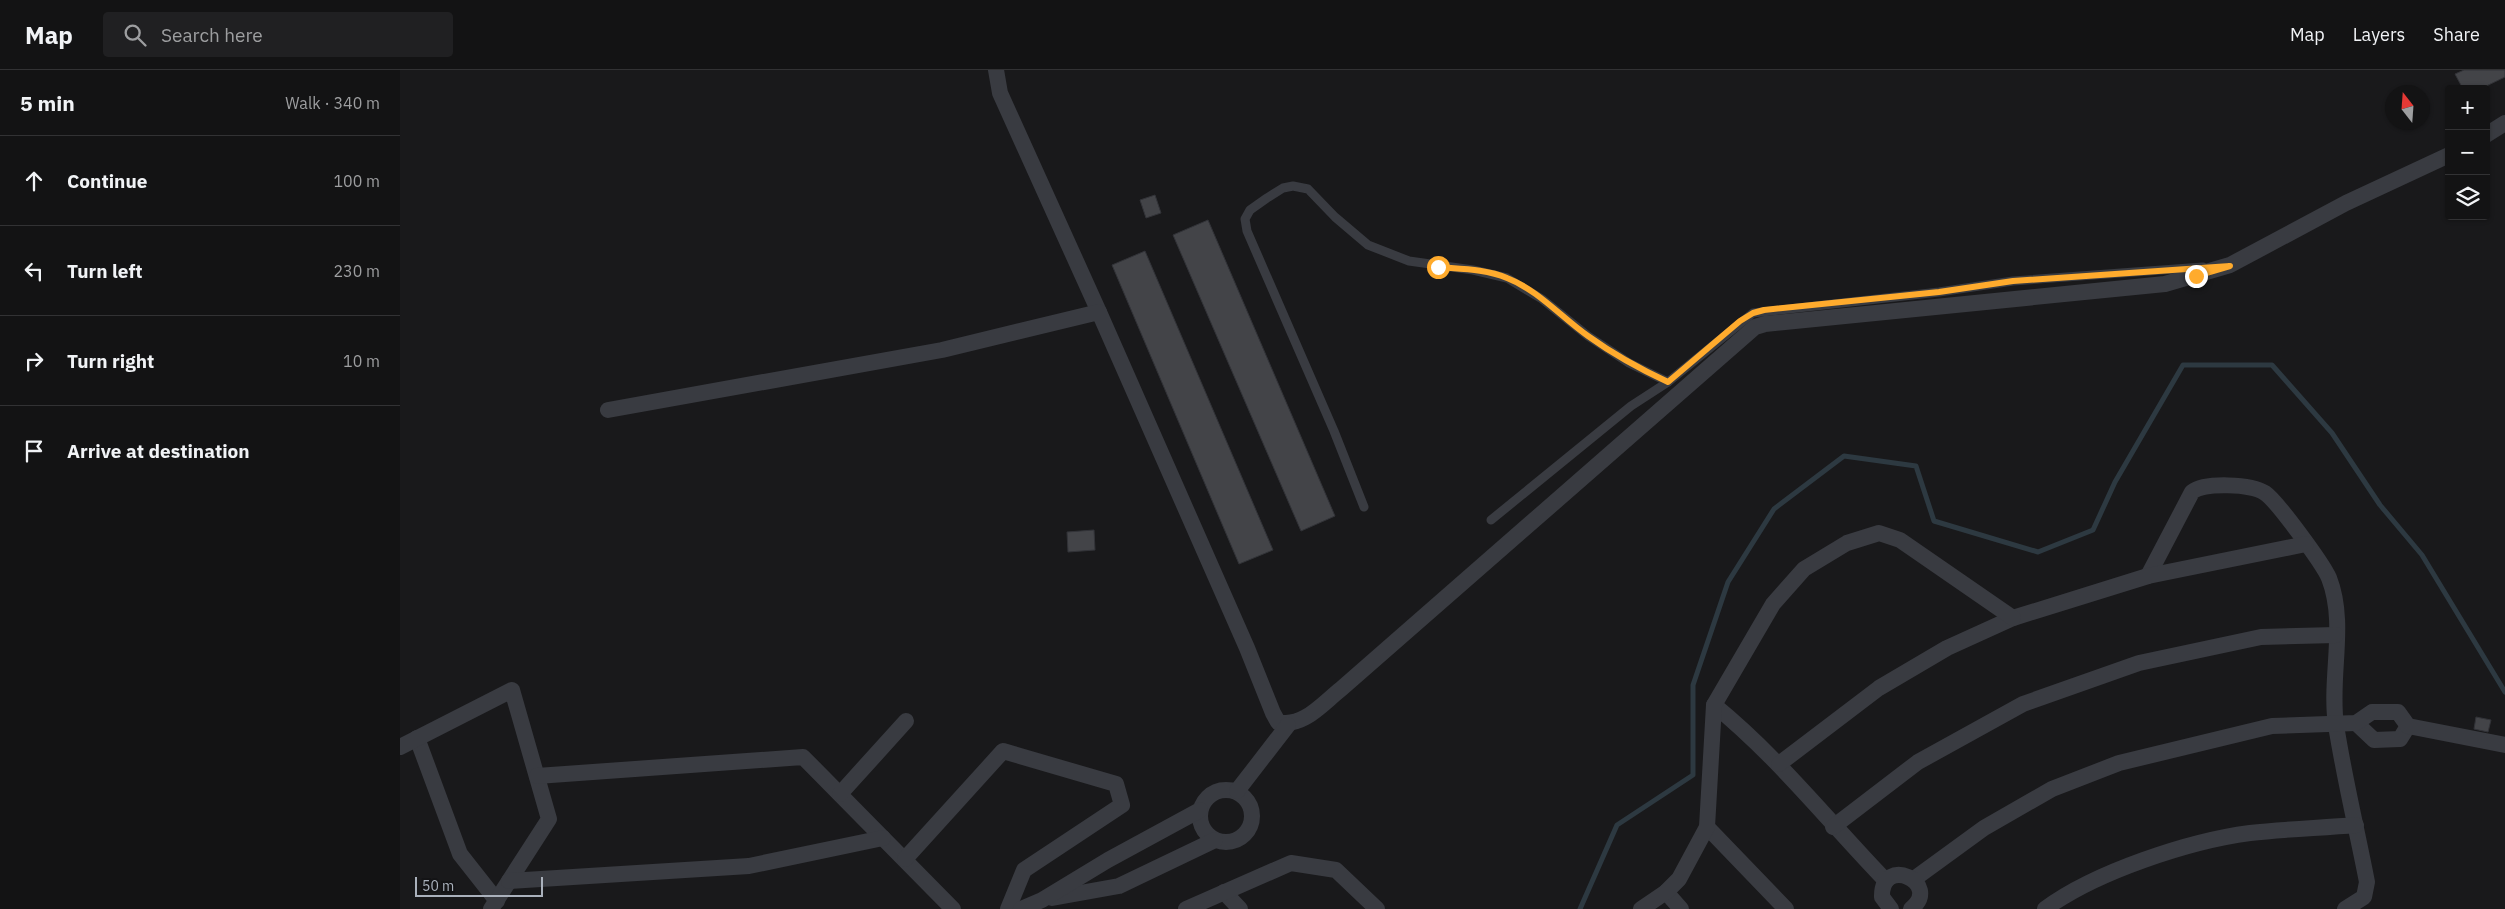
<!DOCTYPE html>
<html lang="en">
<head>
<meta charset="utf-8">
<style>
  body { margin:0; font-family:"IBM Plex Sans",sans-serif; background:#202022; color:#f1f3f6 }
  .controls { position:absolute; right:15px; top:15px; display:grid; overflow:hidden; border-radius:5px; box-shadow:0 1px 4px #0004 }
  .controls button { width:45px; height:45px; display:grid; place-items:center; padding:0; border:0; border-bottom:1px solid #323234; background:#131314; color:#f1f3f6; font:25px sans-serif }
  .compass { position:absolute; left:1985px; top:15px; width:45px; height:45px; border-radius:50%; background:#131314; box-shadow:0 1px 4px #0004; rotate:343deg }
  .scale { position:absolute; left:15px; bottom:12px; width:128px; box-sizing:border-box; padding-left:5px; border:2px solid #aab1bc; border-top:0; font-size:14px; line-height:18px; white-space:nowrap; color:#aab1bc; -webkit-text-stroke:4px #141416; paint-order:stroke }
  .stop { position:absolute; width:15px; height:15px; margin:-11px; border:4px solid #ffab2d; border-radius:50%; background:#fff }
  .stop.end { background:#ffab2d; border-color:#fff; box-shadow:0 1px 5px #0008 }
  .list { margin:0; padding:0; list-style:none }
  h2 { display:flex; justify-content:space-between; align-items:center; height:65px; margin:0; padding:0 20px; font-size:21px }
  h2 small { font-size:16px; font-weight:400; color:#9d9ea0 }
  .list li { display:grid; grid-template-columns:32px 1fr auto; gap:15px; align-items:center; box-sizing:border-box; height:90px; padding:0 20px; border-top:1px solid #323234 }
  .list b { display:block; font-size:19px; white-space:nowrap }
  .list em { font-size:16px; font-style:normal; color:#9d9ea0 }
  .icon { flex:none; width:28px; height:28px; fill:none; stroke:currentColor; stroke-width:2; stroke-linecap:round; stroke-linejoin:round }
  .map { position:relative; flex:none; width:2105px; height:839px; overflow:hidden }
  header { display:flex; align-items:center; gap:30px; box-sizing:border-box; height:70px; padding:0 25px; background:#131314; border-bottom:1px solid #323234 }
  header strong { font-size:24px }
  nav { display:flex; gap:28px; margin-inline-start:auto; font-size:18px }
  .search { width:350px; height:45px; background:#202022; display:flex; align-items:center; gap:12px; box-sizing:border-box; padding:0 18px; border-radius:5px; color:#9d9ea0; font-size:19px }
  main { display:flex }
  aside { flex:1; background:#131314 }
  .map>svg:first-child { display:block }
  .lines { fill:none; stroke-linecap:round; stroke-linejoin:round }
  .stream { stroke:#2d3941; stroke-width:5 }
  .building { fill:#434448; stroke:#323338 }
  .lane { stroke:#393b41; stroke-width:9 }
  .street { stroke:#393b41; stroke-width:16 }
  .route { stroke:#ffab2d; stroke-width:6 }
</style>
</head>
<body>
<header>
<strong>Map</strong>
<div class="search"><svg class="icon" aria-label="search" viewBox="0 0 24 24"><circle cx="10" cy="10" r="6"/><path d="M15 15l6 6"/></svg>Search here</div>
<nav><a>Map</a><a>Layers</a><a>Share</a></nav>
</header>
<main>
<aside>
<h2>5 min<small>Walk · 340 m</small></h2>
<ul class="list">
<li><svg class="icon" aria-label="ahead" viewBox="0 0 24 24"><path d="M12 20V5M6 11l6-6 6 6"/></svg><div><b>Continue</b></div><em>100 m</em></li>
<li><svg class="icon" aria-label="left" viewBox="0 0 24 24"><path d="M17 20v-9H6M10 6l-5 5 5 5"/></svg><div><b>Turn left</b></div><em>230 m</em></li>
<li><svg class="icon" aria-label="right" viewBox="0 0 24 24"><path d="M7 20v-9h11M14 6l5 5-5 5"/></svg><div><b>Turn right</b></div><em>10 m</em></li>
<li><svg class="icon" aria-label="arrive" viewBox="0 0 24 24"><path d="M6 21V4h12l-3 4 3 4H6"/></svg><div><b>Arrive at destination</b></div></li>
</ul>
</aside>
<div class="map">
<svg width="2105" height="839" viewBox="0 0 2105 839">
  <rect width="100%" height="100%" fill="#19191b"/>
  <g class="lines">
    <path class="stream" d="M 1180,839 L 1217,755 L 1293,705 L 1293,615 L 1328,512 L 1374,439 L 1444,386 L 1516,396 L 1534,451 L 1638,482 L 1693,460 L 1715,412 L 1783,295 L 1872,295 L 1932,363 L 1980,435 L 2022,485 L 2105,622"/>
  </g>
  <g class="building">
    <path d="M 2064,0 L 2105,0 L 2105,7 L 2080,19 L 2063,19 L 2055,4 Z"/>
    <path d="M 755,125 L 761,143 L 746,148 L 740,130 Z"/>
    <path d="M 808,150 L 935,446 L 901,461 L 773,165 Z"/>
    <path d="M 745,181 L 873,480 L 839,494 L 712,195 Z"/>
    <path d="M 694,460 L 695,480 L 668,482 L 667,462 Z"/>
    <path d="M 2076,647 L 2091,650 L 2088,662 L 2074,659 Z"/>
  </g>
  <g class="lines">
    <g class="lane">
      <path d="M 964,437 L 934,361 L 847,161 L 845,149 L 850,140 L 867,128 L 883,118 L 893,116 L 908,119 L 935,147 L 968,175 L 1009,191 L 1073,200 L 1107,208 L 1142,229 L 1188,266 L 1229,293 L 1268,312"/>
      <path d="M 1091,450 L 1231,336 L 1268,312 L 1353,243 L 1539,222 L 1613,211 L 1803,197"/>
    </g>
    <g class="street">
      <path d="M 596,0 L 600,23 L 699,242"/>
      <path d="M 2086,65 L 2105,53"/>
      <path d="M 208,340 L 542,280 L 699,242 L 847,578 L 873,643 L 878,652 C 903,658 922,634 941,619 L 1355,257 L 1365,254 L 1765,214 L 1830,195 L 1946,133 L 2049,85"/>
      <path d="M 1748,506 L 1792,422 C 1805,412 1851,414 1865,423 C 1877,431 1923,494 1929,508 C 1947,554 1929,607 1936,655 C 1944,707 1957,760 1967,812 L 1964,827 L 1945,839"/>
      <path d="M 1314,635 C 1378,687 1429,752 1486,811"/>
      <path d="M 1956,653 L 1974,670 L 2000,669 L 2008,656"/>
      <path d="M 17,668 L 60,784 L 97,831"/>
      <path d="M 0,677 L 112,620 L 149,749 L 91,839"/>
      <path d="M 1379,694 L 1479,618 L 1547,578 L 1613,548 L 1748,506 L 1906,474"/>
      <path d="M 137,706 L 403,687 L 553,839"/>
      <circle cx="826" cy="746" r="26"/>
      <path d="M 837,721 L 888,655"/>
      <path d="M 440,724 L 506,651"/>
      <path d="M 1307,757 L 1386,839"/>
      <path d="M 1433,757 L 1518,692 L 1623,634 L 1739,593 L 1861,567 L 1936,565"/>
      <path d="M 505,789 L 603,681 L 716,714 L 722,735 L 624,800 L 608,839"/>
      <path d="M 1514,809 L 1584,758 L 1652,719 L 1719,693 L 1872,656 L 1956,653 L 1972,642 L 1998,642 L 2008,656 L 2105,675"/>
      <path d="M 109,811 L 349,796 L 483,768"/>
      <path d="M 824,822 L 840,839"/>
      <path d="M 1266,822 L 1281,839"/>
      <path d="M 652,828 L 719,816 L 815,770"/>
      <path d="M 621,839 L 642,830 L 708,790 L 800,740"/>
      <path d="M 786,839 L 891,793 L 936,800 L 977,839"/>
      <path d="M 1241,839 L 1266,822 L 1279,809 L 1307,757 L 1314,635 L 1373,534 L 1404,499 L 1447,473 L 1479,463 L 1500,470 L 1613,548"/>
      <path d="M 1491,839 L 1482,827 C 1481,784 1543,813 1511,839"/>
      <path d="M 1645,839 C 1695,802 1789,771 1850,763 C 1885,759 1921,758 1956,755"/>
    </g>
  </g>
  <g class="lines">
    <path class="route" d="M 1038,197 C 1061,199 1086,199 1107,208 C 1138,220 1161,247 1188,266 C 1213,284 1240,299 1268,312 L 1340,251 L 1353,243 L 1364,240 L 1539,222 L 1613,211 L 1830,196 L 1796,206"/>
  </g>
</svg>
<div class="controls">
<button>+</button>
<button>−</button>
<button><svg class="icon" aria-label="layers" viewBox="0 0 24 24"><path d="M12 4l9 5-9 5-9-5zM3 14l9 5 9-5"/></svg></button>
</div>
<svg class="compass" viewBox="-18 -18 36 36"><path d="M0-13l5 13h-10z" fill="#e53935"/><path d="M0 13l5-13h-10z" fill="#9d9ea0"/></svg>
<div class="scale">50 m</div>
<div class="stop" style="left:1038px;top:197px"></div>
<div class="stop end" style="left:1796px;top:206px"></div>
</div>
</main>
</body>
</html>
